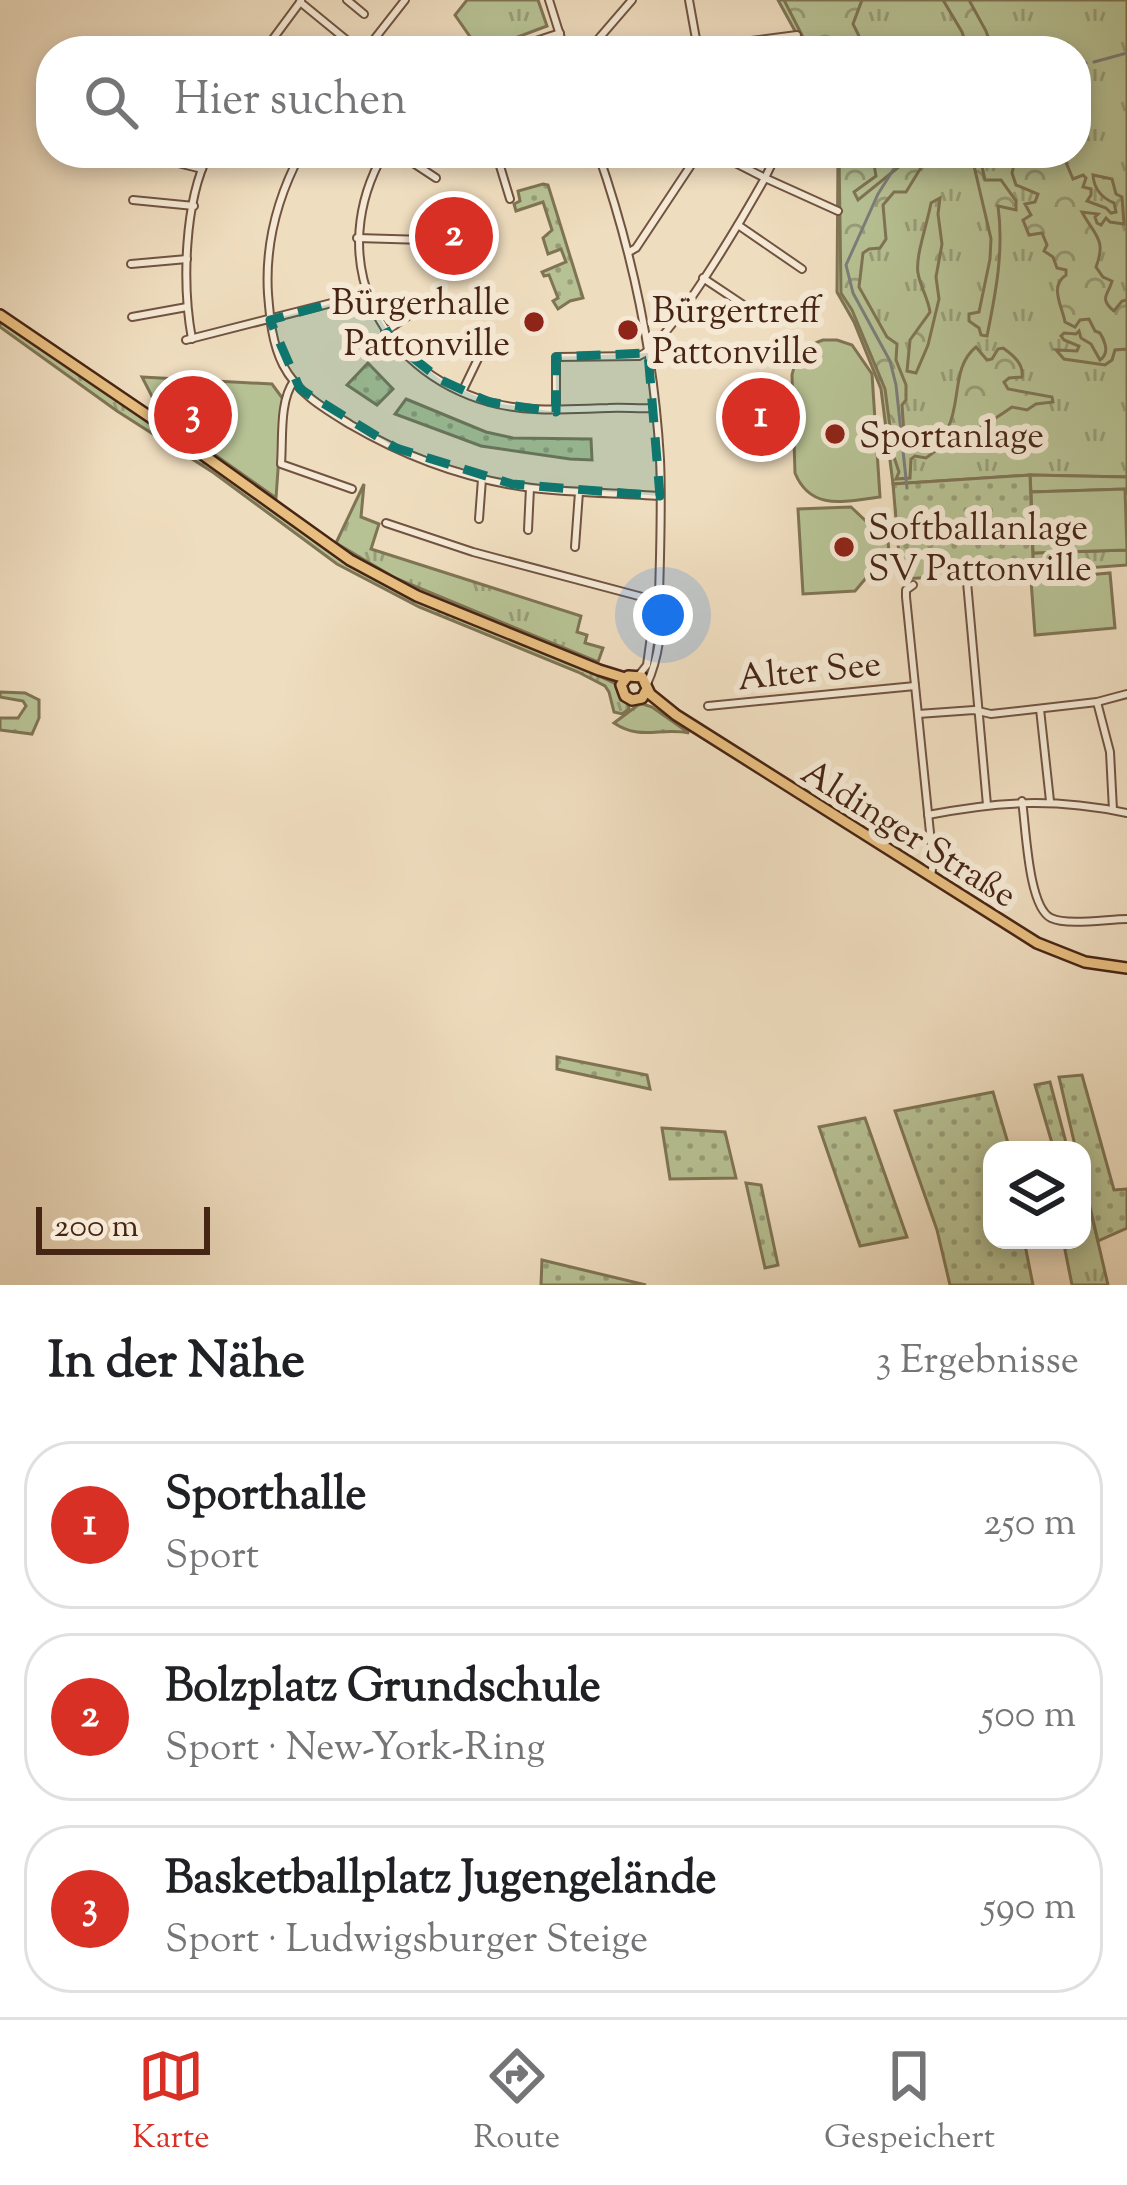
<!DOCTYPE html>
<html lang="de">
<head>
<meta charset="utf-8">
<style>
  body { margin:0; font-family:"Sorts Mill Goudy",serif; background:#f6f6f6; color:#202124 }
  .controls { position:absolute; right:36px; bottom:36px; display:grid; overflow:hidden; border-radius:24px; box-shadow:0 6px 18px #0003 }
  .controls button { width:108px; height:108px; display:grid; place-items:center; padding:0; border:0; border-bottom:3px solid #e0e0e0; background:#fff; color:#202124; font:60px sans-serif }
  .scale { position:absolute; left:36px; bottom:30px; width:174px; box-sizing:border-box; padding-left:12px; border:6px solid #472515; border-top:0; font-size:33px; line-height:42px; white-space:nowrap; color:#472515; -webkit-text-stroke:9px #f5e9d5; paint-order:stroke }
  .you { position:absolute; left:663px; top:615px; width:42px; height:42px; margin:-30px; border:9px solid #fff; border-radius:50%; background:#1a73e8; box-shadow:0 0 0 18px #1a73e833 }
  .badge { display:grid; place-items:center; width:78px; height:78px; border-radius:50%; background:#d93025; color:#fff; font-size:39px; font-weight:700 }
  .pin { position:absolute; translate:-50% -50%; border:6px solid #fff; box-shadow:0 3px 12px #0006 }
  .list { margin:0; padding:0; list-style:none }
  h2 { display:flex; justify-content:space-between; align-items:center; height:156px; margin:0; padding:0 48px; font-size:51px }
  h2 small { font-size:39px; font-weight:400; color:#757577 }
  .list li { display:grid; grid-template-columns:78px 1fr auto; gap:36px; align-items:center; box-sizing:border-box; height:168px; margin:0 24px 24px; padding:0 24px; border:3px solid #e0e0e0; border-radius:48px }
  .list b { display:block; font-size:45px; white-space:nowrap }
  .list p { margin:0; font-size:39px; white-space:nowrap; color:#757577 }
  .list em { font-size:39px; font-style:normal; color:#757577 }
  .icon { flex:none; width:66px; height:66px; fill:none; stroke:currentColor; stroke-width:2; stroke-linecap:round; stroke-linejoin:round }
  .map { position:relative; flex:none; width:1127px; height:1285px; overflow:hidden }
  .search { position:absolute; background:#fff; box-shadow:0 6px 18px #0003; left:36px; right:36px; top:36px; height:132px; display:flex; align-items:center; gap:30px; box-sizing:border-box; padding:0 42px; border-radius:48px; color:#757577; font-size:45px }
  .sheet { height:732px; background:#fff }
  nav { display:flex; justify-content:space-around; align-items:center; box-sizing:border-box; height:168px; border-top:3px solid #e0e0e0; background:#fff; font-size:33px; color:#757577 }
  nav a { display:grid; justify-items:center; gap:6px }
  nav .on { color:#d93025 }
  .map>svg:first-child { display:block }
  .grass { fill:url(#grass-tufts); stroke:#7f7454; stroke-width:3 }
  .forest { fill:url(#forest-crowns); stroke:#7f7454; stroke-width:3 }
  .park { fill:#b7c294; stroke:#7f7454; stroke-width:3 }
  .garden { fill:url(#garden-dots); stroke:#7f7454; stroke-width:3 }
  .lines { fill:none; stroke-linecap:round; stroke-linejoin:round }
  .stream { stroke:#7c7d7a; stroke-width:3 }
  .minor-casing { stroke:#715340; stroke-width:10 }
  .major-casing { stroke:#472515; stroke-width:14 }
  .minor { stroke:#f5e9d5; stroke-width:6 }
  .major { stroke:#e8be80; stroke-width:9 }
  .marked { fill:#0f766e; fill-opacity:0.2; stroke:#0f766e; stroke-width:9; stroke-dasharray:24 15; stroke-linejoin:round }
  .poi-dot { fill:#8f2418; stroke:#f5e9d5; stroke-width:4.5 }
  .labels { text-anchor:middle; stroke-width:12; stroke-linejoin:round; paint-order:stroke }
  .poi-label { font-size:36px; fill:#472515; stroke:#f5e9d5; text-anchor:start }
  .street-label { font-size:36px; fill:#472515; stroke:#f5e9d5 }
</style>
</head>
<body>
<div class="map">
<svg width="1127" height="1285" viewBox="0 0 1127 1285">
  <defs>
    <pattern id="grass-tufts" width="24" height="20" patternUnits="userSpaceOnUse" patternTransform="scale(3)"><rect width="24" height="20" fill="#b7c294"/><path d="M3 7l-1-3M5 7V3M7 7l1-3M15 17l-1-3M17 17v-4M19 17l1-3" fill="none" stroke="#979d78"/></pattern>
    <pattern id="forest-crowns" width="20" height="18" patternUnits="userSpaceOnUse" patternTransform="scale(3)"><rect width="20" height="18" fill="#b7c294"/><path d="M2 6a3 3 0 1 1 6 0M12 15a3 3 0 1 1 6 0" fill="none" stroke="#979d78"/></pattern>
    <pattern id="garden-dots" width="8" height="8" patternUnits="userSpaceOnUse" patternTransform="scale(3)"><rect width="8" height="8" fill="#b7c294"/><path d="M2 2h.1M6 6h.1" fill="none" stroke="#979d78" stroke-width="1.8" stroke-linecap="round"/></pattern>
  </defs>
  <rect width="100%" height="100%" fill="#efddbf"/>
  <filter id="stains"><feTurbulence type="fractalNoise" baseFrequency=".00167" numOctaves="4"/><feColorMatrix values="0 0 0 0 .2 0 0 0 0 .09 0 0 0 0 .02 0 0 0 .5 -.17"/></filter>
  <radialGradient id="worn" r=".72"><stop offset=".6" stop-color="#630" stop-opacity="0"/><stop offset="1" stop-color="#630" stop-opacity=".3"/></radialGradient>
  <g class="grass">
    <path d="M 467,0 L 538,0 L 547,26 L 480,51 L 455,15 Z"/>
    <path d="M 778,0 L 1127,0 L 1127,477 L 1030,475 L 893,484 L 881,389 L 854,322 L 837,292 L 838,153 L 1076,153 L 1076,51 L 806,51 Z"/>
    <path d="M 0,317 L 350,562 L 614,683 L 628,701 L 629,709 L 622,714 L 614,712 L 609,692 L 605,686 L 578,672 L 419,607 L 337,564 L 214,473 L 117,411 L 0,327 Z"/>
    <path d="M 364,484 L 361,517 L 379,524 L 371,549 L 581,616 L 577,632 L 587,635 L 585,643 L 603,648 L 598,662 L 395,578 L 336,543 Z"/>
    <path d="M 1127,550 L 1127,565 L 1032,572 L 1033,553 Z"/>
    <path d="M 0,692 L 25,693 L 39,700 L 39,718 L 32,734 L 0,730 L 0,718 L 18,718 L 26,706 L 23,701 L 0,697 Z"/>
    <path d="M 643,704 L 652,707 L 689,733 C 660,727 641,741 614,723 L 638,705 Z"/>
    <path d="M 1087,1195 L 1108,1285 L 1072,1285 L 1063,1240 L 1082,1240 L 1082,1197 Z"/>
  </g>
  <g class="forest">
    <path d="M 784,0 L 862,0 L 853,24 L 863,44 L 863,51 L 810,51 Z"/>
    <path d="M 943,0 L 969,0 L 986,31 L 993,51 L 983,51 L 976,44 L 967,47 L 962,32 Z"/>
    <path d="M 839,153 L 872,153 L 876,176 L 854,192 L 858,200 L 916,153 L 921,153 L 919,160 L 922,166 L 906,192 L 894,192 L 883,205 L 886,239 L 880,248 L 869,249 L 863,253 L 859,287 L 887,337 L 897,344 L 896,360 L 906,385 L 906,400 L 902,405 L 904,434 L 917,449 L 927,439 L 947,438 L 949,441 L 926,458 L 915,456 L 911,459 L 910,478 L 896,479 L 899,472 L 894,457 L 885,389 L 852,310 L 841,293 Z"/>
    <path d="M 971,153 L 979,153 L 985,180 L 1001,180 L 1016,201 L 1016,210 L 998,206 C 1004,250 996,292 987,336 L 981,335 L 979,328 L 969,321 L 969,314 L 979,312 L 990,259 L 991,239 Z"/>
    <path d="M 1027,153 L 1062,153 L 1073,179 L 1083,175 L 1086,178 L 1083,187 L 1091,189 L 1091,195 L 1087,201 L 1106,208 L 1111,213 L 1116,212 L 1114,203 C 1102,198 1094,189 1093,175 L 1112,179 L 1116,194 L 1122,197 L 1124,224 L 1110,222 L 1106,218 L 1101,225 L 1097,223 L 1095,217 L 1098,214 L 1082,212 C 1094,235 1107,239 1096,267 L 1103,277 L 1112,281 C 1109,294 1098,298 1114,311 L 1122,301 L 1127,300 L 1127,349 L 1115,350 L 1112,360 L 1105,365 L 1064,359 L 1056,350 L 1077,351 L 1079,346 L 1064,340 L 1061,336 L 1064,333 L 1076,334 L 1079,331 L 1081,338 L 1091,344 L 1100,360 C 1110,353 1105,342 1100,333 L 1095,331 L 1089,319 L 1080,320 L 1075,327 L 1065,322 C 1062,306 1049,286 1066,275 L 1066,270 L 1057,268 L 1053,257 L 1044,251 L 1047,245 L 1042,233 L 1029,235 L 1023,220 L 1031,215 L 1025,204 L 1035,202 L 1038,194 L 1016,185 L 1012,173 L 1014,165 L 1029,157 Z"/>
    <path d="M 940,198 L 938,214 L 942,244 L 936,277 L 939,299 L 928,345 L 916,373 L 907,371 L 910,340 L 930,312 C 928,298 920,286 918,273 C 915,257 928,221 931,203 Z"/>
    <path d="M 976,347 L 987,360 L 992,359 L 998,349 L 1003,348 C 1013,355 1024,364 1022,377 L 1009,378 L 1004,382 L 1008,389 L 1052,397 L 1053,402 L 1036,404 L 1027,410 L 1012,407 C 995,419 978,430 958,438 L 949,435 L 948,428 C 961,402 952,366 976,347 Z"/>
    <path d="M 1030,475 L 1127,477 L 1127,495 L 1125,489 L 1031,492 Z"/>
  </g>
  <g class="park">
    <path d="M 823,340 L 837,340 L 852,345 L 872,374 L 880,497 C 846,501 811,512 795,473 L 792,375 C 796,356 805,346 823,340 Z"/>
    <path d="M 142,377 L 272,384 L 283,399 L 276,498 L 163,418 Z"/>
    <path d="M 1125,489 L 1127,550 L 1033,553 L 1031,492 Z"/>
    <path d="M 851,507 L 888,542 L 889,551 L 855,591 L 803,594 L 798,509 Z"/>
    <path d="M 1110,573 L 1115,628 L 1035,635 L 1031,580 Z"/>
  </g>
  <g class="garden">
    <path d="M 543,184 L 548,185 L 583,298 L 570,301 L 558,309 L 553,301 L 558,298 L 549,275 L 544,276 L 542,272 L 566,262 L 561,249 L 548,254 L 543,238 L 552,230 L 543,202 L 516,211 L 514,204 L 520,201 L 518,191 Z"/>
    <path d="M 368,363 L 393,389 L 377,405 L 347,385 Z"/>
    <path d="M 406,399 L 486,432 L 513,438 L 591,439 L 592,460 L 570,459 L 481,446 L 395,414 Z"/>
    <path d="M 1030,475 L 1033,560 L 959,564 L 957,576 L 901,579 L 893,484 Z"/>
    <path d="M 557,1057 L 647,1075 L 650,1089 L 557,1069 Z"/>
    <path d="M 1082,1075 L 1114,1190 L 1127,1189 L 1127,1228 L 1098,1241 L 1082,1173 L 1082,1150 L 1076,1150 L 1059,1077 Z"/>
    <path d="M 1050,1082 L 1068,1150 L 1054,1150 L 1035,1085 Z"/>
    <path d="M 993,1092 L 1010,1150 L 992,1150 L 992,1240 L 1024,1240 L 1033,1285 L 950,1285 L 937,1230 L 895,1111 Z"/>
    <path d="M 865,1118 L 907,1237 L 860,1246 L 819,1127 Z"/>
    <path d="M 662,1128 L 725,1132 L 736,1178 L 670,1179 Z"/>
    <path d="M 746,1183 L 761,1185 L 778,1265 L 765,1268 Z"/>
    <path d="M 542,1260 L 646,1285 L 541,1285 Z"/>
  </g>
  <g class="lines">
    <g class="stream">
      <path d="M 1094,62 L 1127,53"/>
      <path d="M 1076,64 L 1086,63"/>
      <path d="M 907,488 L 896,385 L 890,361 L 853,293 L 846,265 L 878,194 L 895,167 L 909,153"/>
    </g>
    <defs>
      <g id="minor">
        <path d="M 347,0 L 364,14"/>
        <path d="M 549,0 L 565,51"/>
        <path d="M 689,0 L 698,50"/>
        <path d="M 300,2 L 360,51"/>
        <path d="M 698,48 L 797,35"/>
        <path d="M 264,51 L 301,1"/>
        <path d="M 365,51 L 405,0"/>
        <path d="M 506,51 L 560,33"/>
        <path d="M 588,51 L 632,0"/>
        <path d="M 301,153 C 278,196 265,245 268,294 C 270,319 272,343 283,365 C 298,394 325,409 351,425 C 406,457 469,480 532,488 C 575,493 618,493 660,496"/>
        <path d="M 384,153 C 325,256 375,369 489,402 C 528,413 568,409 608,408 C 624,407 639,409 655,408"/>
        <path d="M 398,153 L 436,178"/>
        <path d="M 496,153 L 510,199"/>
        <path d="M 598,153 C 632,251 654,356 660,459 C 662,505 660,552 659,598 C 664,624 658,660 647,684"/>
        <path d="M 777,153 L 765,178 L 838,211"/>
        <path d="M 150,156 L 202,169"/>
        <path d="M 133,200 L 194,206"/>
        <path d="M 738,225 L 802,269"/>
        <path d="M 357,238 L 425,240"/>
        <path d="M 629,252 L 636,248 L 699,153"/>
        <path d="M 131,264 L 187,259"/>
        <path d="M 703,278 L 763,318"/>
        <path d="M 132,317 L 187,307"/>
        <path d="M 385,332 L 441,293"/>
        <path d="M 192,339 C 182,285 184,202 209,153"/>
        <path d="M 186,340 L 367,294"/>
        <path d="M 294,381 C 279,401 283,439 281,464 L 352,489"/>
        <path d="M 462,392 L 488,338"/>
        <path d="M 556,410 L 556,357 L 639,356 C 669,345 746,212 765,178 L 716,153"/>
        <path d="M 479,519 L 482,479"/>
        <path d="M 386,523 L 473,552 L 650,599 L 659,598"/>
        <path d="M 528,530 L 530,488"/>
        <path d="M 575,547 L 579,492"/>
        <path d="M 967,582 L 987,805"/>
        <path d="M 913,585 L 906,590 L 906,597 L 933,862 L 931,876"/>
        <path d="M 639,675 L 647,665 L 656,600"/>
        <path d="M 1097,702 L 1110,752 L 1113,810"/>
        <path d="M 708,706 L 915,686"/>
        <path d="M 1040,709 L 1050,801"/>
        <path d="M 918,714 L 974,710 L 991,714 L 1097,702 L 1127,694"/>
        <path d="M 1022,801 C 1026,827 1028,907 1051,918 C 1067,926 1108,919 1127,919"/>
        <path d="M 928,815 C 1000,801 1054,798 1127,813"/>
      </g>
      <g id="major">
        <path d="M 0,315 L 156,421 L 350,560 L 417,596 L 599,670 L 625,678"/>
        <path d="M 647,689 L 642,698 L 632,700 L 625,696 L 621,685 L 628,676 L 642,677 L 650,694 L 676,715 L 1037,943 L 1085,962 L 1127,968"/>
      </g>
    </defs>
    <use href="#minor" class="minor-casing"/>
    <use href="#major" class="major-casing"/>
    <use href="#minor" class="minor"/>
    <use href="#major" class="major"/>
  </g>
  <path class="marked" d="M 367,294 L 393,342 L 441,380 L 489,402 L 556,412 L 556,357 L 648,353 L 660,496 L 512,484 L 396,448 L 300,389 L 270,320 Z"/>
  <g class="poi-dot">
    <circle cx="534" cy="322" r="12"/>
    <circle cx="628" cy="330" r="12"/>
    <circle cx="835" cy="434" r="12"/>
    <circle cx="844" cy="547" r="12"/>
  </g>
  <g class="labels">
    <g class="poi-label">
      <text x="510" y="314" text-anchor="end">Bürgerhalle<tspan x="510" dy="41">Pattonville</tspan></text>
      <text x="652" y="322">Bürgertreff<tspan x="652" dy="41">Pattonville</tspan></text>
      <text x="859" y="447">Sportanlage</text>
      <text x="868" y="539">Softballanlage<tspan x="868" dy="41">SV Pattonville</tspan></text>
    </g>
    <g class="street-label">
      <text transform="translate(809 669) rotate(-6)" y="13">Alter See</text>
      <text transform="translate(910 832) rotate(32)" y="13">Aldinger Straße</text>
    </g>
  </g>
  <rect width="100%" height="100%" filter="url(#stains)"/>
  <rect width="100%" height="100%" fill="url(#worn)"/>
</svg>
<div class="controls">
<button><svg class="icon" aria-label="layers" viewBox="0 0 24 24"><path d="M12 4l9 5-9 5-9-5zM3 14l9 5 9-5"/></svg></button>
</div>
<div class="scale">200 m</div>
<div class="you"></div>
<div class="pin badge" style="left:761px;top:417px">1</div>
<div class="pin badge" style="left:454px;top:236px">2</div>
<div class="pin badge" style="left:193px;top:415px">3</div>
<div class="search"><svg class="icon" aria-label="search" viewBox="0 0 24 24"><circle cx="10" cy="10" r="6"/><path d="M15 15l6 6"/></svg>Hier suchen</div>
</div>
<section class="sheet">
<h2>In der Nähe<small>3 Ergebnisse</small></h2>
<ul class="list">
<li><span class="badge">1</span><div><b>Sporthalle</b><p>Sport</p></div><em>250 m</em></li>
<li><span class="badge">2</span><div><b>Bolzplatz Grundschule</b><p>Sport · New-York-Ring</p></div><em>500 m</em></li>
<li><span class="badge">3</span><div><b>Basketballplatz Jugengelände</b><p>Sport · Ludwigsburger Steige</p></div><em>590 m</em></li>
</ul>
</section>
<nav>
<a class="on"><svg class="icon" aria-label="map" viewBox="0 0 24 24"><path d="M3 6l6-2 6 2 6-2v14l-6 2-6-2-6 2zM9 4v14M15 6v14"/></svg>Karte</a>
<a><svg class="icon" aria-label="directions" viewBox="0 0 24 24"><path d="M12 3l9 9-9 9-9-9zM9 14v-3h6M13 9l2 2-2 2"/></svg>Route</a>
<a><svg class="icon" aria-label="saved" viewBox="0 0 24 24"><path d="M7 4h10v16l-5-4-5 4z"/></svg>Gespeichert</a>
</nav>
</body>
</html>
